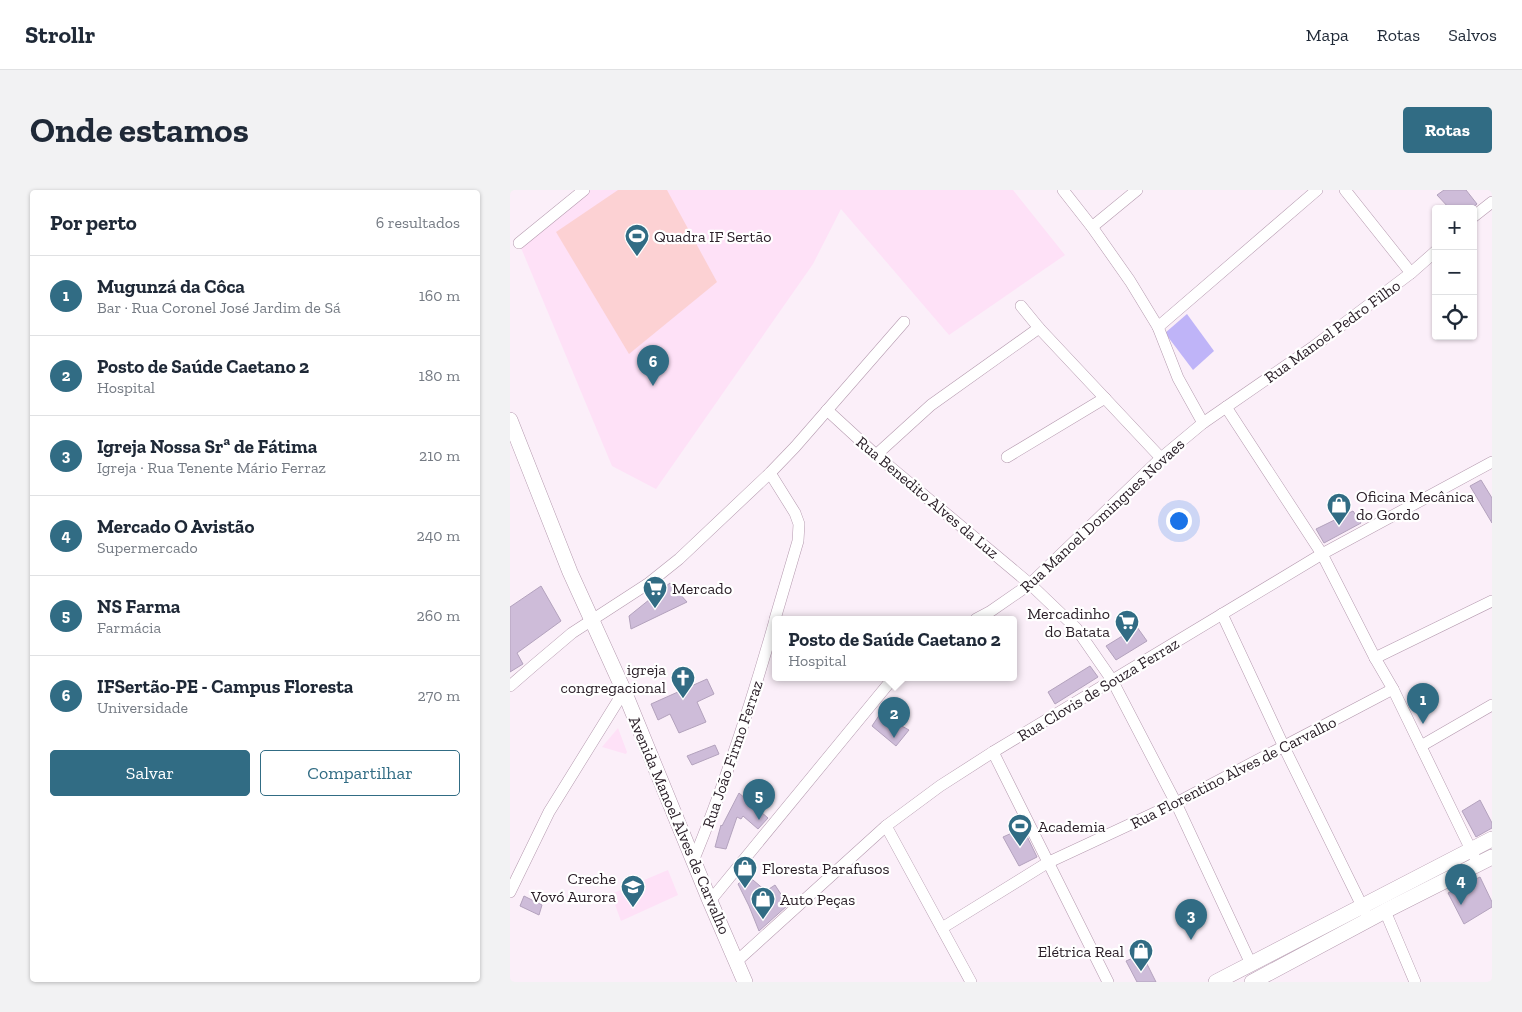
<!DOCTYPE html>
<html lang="pt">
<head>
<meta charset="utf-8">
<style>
  body { margin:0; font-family:"Zilla Slab",serif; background:#f2f2f3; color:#1f2937 }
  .controls { position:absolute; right:15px; top:15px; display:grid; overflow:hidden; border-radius:5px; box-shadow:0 1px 4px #0004 }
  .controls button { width:45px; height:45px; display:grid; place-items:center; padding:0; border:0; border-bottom:1px solid #e0e1e3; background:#fff; color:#1f2937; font:25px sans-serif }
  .you { position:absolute; left:668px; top:330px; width:18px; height:18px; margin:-12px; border:4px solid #fff; border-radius:50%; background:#1a73e8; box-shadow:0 0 0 8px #1a73e833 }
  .badge { display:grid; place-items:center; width:32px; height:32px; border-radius:50%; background:#316c84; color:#fff; font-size:16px; font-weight:700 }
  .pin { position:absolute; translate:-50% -41px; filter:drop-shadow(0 1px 2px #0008) }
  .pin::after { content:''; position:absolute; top:26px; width:18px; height:15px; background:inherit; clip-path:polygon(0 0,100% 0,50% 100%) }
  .popup { position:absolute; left:262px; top:426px; width:245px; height:65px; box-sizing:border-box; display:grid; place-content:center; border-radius:5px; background:#fff; filter:drop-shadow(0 1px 4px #0005); font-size:16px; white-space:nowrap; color:#747a83 }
  .popup b { font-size:19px; color:#1f2937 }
  .popup::after { content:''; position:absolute; left:50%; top:100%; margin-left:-10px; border:10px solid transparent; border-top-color:#fff }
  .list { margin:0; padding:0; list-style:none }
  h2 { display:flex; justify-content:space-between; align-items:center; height:65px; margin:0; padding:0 20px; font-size:21px }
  h2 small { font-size:16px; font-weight:400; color:#747a83 }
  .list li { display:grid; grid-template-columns:32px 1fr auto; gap:15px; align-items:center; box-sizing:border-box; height:80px; padding:0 20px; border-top:1px solid #e0e1e3 }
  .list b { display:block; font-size:19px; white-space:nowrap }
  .list p { margin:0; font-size:16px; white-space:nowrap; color:#747a83 }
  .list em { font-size:16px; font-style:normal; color:#747a83 }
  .actions { display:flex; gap:10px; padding:15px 20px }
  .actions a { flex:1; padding:11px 0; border:1px solid #316c84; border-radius:5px; text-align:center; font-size:18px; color:#316c84 }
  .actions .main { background:#316c84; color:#fff }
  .icon { flex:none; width:28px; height:28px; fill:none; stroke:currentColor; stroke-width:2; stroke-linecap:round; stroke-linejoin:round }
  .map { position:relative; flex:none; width:982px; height:792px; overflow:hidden; border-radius:5px }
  header { display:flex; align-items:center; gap:30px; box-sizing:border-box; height:70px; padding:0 25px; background:#fff; border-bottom:1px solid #e0e1e3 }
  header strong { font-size:24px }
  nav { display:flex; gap:28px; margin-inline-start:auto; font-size:18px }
  .intro { display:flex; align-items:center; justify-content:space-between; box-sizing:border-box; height:120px; padding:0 30px }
  h1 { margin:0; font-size:35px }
  .button { padding:12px 22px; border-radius:5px; background:#316c84; color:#fff; font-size:18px; font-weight:700 }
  main { display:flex; gap:30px; padding:0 30px }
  aside { flex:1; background:#fff; border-radius:5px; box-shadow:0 1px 4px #0004 }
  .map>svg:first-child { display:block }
  .built { fill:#fee1f7 }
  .green { fill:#fcd1d3 }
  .water { fill:#bfb4f8 }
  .building { fill:#cebcd9; stroke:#b3a2bd }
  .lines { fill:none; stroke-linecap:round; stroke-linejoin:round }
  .street-casing { stroke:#b59aaf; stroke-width:12 }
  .secondary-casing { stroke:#b59aaf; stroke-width:16 }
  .street { stroke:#fff; stroke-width:11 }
  .secondary { stroke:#fff; stroke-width:15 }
  .labels { text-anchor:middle; stroke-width:4.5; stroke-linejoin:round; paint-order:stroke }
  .poi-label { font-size:16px; fill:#2b2029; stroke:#fff; text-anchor:start }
  .street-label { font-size:16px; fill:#2b2029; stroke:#fff }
</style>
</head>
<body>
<header>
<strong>Strollr</strong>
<nav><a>Mapa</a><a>Rotas</a><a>Salvos</a></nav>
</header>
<div class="intro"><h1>Onde estamos</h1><a class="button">Rotas</a></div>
<main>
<aside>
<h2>Por perto<small>6 resultados</small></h2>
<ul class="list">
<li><span class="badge">1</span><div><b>Mugunzá da Côca</b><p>Bar · Rua Coronel José Jardim de Sá</p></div><em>160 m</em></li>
<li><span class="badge">2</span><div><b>Posto de Saúde Caetano 2</b><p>Hospital</p></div><em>180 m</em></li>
<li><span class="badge">3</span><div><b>Igreja Nossa Srª de Fátima</b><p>Igreja · Rua Tenente Mário Ferraz</p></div><em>210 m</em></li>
<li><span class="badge">4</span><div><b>Mercado O Avistão</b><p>Supermercado</p></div><em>240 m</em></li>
<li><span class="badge">5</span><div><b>NS Farma</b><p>Farmácia</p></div><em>260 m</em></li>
<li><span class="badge">6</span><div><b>IFSertão-PE - Campus Floresta</b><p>Universidade</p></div><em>270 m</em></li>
</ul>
<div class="actions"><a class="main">Salvar</a><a>Compartilhar</a></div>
</aside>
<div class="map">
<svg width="982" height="792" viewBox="0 0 982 792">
  <rect width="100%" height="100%" fill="#fbeff9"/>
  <g class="built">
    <path d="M 76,0 L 503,0 L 555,65 L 439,145 L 331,19 L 303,74 L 146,299 L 102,276 L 9,53 Z"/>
    <path d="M 108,538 L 117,562 L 116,564 L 92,557 Z"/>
    <path d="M 158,680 L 168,705 L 111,731 L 101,704 Z"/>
  </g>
  <path class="green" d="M 108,0 L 157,0 L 207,92 L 119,164 L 46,42 Z"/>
  <path class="water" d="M 677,124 L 704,161 L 683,180 L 655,143 Z"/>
  <g class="building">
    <path d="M 934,0 L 956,0 L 967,14 L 961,19 L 940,19 L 927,5 Z"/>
    <path d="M 971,290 L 982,308 L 982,333 L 960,296 Z"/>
    <path d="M 843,321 L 851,333 L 814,353 L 806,339 Z"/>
    <path d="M 160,393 L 177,412 L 121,439 L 119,426 Z"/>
    <path d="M 31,396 L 51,431 L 7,463 L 13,474 L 0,482 L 0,417 Z"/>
    <path d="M 627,437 L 637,451 L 606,470 L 596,456 Z"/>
    <path d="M 580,476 L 588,487 L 545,514 L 538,502 Z"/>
    <path d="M 197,489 L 204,504 L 187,512 L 196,532 L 169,543 L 160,524 L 148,530 L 141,514 Z"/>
    <path d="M 370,524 L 399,540 L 386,556 L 362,536 Z"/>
    <path d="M 205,555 L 209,564 L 182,575 L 177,566 Z"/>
    <path d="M 229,603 L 258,628 L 248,639 L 233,626 L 231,629 L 227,627 L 216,659 L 205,657 L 211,635 L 212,636 Z"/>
    <path d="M 970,610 L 982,633 L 982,638 L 966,647 L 952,621 Z"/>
    <path d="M 513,638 L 527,667 L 509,676 L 493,647 Z"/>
    <path d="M 237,685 L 256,701 L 265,695 L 278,715 L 249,741 L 239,716 L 228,694 Z"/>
    <path d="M 970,687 L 982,712 L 982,717 L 954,734 L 938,703 Z"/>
    <path d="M 14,706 L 32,715 L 29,725 L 10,716 Z"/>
    <path d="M 632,764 L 646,792 L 627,792 L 616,771 Z"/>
  </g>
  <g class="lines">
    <defs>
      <g id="street">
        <path d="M 553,0 L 582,37 L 620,91 L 648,137 L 668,188 L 693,233"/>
        <path d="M 835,0 L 901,83"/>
        <path d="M 963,27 L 982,12"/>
        <path d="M 582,37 L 627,0"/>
        <path d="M 9,53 L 74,0"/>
        <path d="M 511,116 L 529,138 L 651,268"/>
        <path d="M 648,137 L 807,0"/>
        <path d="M 716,217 L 812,364 L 865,468 L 883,499 L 964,666"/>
        <path d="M 317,220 L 366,265 L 520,394 L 566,438 L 602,490 L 666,613 L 741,774"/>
        <path d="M 366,265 L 421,215 L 529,138"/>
        <path d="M 497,267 L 595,208"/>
        <path d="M 260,283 L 285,323 L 289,334 L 288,351 L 265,429"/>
        <path d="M 712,424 L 774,557 L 855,722"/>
        <path d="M 466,429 L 481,421 L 520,394 L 651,268 L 693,233 L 803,157 L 901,83 L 926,61"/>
        <path d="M 865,468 L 982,411"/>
        <path d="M 0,496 L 23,476 L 62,443 L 139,393 L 169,369 L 260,283 L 285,257 L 394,132"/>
        <path d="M 911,556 L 982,515"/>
        <path d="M 483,562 L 598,792"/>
        <path d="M 376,636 L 461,792"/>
        <path d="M 184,669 C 216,591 242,511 265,430"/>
        <path d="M 0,702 L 39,622 L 114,501"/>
        <path d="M 200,711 L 384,487"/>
        <path d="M 875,721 L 905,792"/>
        <path d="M 432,738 L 537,673 L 666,613 L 883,499"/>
        <path d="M 227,771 L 376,636 L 430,596 L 483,562 L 812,364 L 982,272"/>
      </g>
      <g id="secondary">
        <path d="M 0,230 L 60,382 L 114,501 L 200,711 L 235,792"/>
        <path d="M 706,792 L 982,649"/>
        <path d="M 742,792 L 875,721 L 982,667"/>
      </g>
    </defs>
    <use href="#street" class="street-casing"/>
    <use href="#secondary" class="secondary-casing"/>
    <use href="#street" class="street"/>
    <use href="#secondary" class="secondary"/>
  </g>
  <defs>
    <symbol id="stadium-pin" viewBox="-11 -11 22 30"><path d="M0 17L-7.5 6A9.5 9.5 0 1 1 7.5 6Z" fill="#316c84" stroke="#fff"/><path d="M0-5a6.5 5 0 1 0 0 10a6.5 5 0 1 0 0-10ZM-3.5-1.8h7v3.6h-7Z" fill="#fff"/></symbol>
    <symbol id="shop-pin" viewBox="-11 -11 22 30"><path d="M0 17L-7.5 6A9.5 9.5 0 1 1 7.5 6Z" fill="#316c84" stroke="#fff"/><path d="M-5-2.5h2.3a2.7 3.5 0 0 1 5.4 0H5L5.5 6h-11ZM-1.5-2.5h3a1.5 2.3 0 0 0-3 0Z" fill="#fff"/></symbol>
    <symbol id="supermarket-pin" viewBox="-11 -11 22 30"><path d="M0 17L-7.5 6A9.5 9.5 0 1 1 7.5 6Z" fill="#316c84" stroke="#fff"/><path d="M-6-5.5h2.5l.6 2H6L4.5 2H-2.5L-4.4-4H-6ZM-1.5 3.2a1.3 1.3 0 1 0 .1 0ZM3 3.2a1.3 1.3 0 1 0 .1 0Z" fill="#fff"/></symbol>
    <symbol id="church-pin" viewBox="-11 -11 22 30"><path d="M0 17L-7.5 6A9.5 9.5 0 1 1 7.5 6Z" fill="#316c84" stroke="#fff"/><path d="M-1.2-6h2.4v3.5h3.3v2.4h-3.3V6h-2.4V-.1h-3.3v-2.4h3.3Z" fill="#fff"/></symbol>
    <symbol id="school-pin" viewBox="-11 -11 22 30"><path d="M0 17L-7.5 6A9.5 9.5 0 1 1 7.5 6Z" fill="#316c84" stroke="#fff"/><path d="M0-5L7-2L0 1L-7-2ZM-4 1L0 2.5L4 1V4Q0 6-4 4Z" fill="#fff"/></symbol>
  </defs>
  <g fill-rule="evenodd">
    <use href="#stadium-pin" x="113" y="32" width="28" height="38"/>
    <use href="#shop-pin" x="815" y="301" width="28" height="38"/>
    <use href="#supermarket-pin" x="131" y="384" width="28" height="38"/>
    <use href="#supermarket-pin" x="603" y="418" width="28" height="38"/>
    <use href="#church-pin" x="159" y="474" width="28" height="38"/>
    <use href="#stadium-pin" x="496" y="622" width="28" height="38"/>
    <use href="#shop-pin" x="221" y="664" width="28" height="38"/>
    <use href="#school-pin" x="109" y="683" width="28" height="38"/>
    <use href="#shop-pin" x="239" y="695" width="28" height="38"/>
    <use href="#shop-pin" x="617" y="747" width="28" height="38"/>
  </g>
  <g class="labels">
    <g class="poi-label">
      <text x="144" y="52">Quadra IF Sertão</text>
      <text x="846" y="312">Oficina Mecânica<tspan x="846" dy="18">do Gordo</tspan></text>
      <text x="162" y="404">Mercado</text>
      <text x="600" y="429" text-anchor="end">Mercadinho<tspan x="600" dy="18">do Batata</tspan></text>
      <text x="156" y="485" text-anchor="end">igreja<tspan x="156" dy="18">congregacional</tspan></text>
      <text x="528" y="642">Academia</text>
      <text x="252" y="684">Floresta Parafusos</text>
      <text x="106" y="694" text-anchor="end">Creche<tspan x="106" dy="18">Vovó Aurora</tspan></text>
      <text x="270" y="715">Auto Peças</text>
      <text x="614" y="767" text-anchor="end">Elétrica Real</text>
    </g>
    <g class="street-label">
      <text transform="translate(822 141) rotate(-36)" y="6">Rua Manoel Pedro Filho</text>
      <text transform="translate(418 307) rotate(40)" y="6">Rua Benedito Alves da Luz</text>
      <text transform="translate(592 325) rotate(-43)" y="6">Rua Manoel Domingues Novaes</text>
      <text transform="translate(588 499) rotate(-31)" y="6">Rua Clovis de Souza Ferraz</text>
      <text transform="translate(222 564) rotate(-71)" y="6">Rua João Firmo Ferraz</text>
      <text transform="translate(723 582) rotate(-27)" y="6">Rua Florentino Alves de Carvalho</text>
      <text transform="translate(170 635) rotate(67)" y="6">Avenida Manoel Alves de Carvalho</text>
    </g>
  </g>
</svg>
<div class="controls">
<button>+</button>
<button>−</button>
<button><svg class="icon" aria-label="locate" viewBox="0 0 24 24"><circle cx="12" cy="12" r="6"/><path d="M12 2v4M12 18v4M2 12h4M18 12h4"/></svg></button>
</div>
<div class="you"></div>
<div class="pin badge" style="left:913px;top:534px">1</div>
<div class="pin badge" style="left:384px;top:548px">2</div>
<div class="popup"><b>Posto de Saúde Caetano 2</b>Hospital</div>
<div class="pin badge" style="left:681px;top:750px">3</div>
<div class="pin badge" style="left:951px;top:715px">4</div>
<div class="pin badge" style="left:249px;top:630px">5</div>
<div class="pin badge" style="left:143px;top:196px">6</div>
</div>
</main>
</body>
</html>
